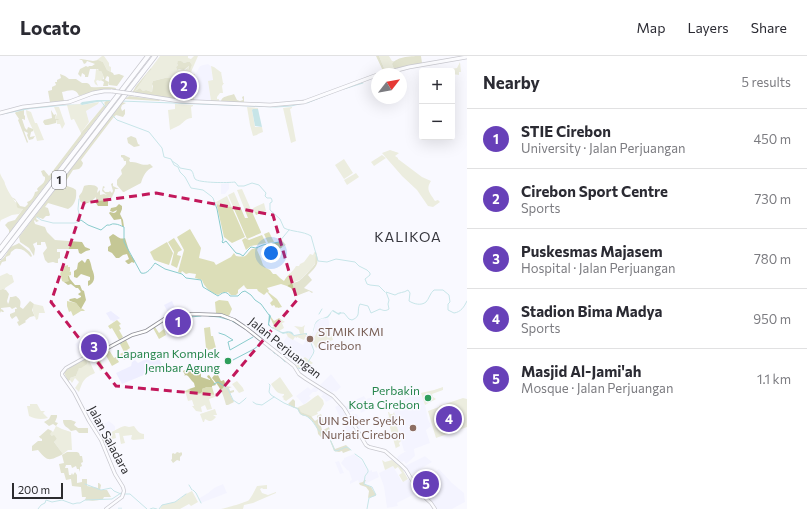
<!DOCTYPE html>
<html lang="en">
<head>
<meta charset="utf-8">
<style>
  body { margin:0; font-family:Commissioner,sans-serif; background:#f2f2f3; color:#2b2b33 }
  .controls { position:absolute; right:12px; top:12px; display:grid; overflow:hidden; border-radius:4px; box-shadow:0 4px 16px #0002 }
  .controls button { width:36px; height:36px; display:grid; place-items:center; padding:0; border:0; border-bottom:1px solid #e1e1e2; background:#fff; color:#2b2b33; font:20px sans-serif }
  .compass { position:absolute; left:371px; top:12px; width:36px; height:36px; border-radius:50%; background:#fff; box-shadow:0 4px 16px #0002; rotate:59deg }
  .scale { position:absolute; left:12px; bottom:10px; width:51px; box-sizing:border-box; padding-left:4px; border:2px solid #2c2c2f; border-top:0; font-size:11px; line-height:14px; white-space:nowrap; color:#2c2c2f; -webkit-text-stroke:3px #f9f9ff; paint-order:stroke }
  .you { position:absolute; left:271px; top:197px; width:14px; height:14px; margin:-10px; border:3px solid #fff; border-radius:50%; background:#1a73e8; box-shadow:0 0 0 6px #1a73e833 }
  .badge { display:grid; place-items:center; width:26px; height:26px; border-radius:50%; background:#6740b8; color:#fff; font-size:13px; font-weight:700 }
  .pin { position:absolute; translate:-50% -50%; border:2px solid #fff; box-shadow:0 1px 4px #0006 }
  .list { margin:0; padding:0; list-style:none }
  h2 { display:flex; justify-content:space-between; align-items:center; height:52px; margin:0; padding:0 16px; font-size:17px }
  h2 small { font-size:13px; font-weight:400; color:#7c7c81 }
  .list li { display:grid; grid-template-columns:26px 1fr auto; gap:12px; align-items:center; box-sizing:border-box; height:60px; padding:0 16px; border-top:1px solid #e1e1e2 }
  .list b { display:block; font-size:15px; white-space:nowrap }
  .list p { margin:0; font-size:13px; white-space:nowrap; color:#7c7c81 }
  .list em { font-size:13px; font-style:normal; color:#7c7c81 }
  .map { position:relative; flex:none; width:467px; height:453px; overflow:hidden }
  header { display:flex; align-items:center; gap:24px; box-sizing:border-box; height:56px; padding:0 20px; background:#fff; border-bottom:1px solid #e1e1e2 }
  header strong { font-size:19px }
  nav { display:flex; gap:22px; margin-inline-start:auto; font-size:14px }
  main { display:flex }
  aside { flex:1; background:#fff }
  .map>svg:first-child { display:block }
  .built { fill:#eef }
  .green { fill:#dcdeb8; fill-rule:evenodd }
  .forest { fill:#c5c795 }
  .water { fill:#8acccd }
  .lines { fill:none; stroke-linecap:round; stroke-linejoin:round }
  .stream { stroke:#8acccd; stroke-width:1 }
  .secondary-casing { stroke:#8d8d95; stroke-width:4 }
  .primary-casing { stroke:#8d8d95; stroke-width:4.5 }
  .highway-casing { stroke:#8d8d95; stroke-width:5.5 }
  .secondary { stroke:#fff; stroke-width:2.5 }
  .primary { stroke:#fff; stroke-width:3 }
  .highway { stroke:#fff; stroke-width:4 }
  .primary-bridge-casing { stroke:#8d8d95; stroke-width:4.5; stroke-linecap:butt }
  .primary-bridge { stroke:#fff; stroke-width:3 }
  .marked { fill:none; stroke:#c2185b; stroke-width:3; stroke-dasharray:8 5; stroke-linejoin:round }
  .education-dot { fill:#8d6e63; stroke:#f9f9ff; stroke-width:1.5 }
  .leisure-dot { fill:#2e9e5b; stroke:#f9f9ff; stroke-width:1.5 }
  .labels { text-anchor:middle; stroke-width:3; stroke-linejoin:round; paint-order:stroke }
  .shield { fill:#f9f9ff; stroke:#6a6a6d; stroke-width:1 }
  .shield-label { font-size:11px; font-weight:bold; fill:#2c2c2f }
  .education-label { font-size:12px; fill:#785e54; stroke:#f9f9ff; text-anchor:start }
  .street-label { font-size:12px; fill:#2c2c2f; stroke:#f9f9ff }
  .leisure-label { font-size:12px; fill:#27864d; stroke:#f9f9ff; text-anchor:end }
  .quarter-label { font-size:14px; letter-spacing:1px; fill:#37373e; stroke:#f9f9ff }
</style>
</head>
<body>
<header>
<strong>Locato</strong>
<nav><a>Map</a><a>Layers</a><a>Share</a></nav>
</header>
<main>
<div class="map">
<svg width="467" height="453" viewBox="0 0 467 453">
  <rect width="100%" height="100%" fill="#f9f9ff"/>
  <g class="built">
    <path d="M 208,8 L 211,10 L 213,25 L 208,25 L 211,45 L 194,44 L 194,38 L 195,36 L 195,19 L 200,10 L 203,9 Z"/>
    <path d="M 101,46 L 105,49 L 89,66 L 86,55 Z"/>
    <path d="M 229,127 L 229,133 L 225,138 L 221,138 L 221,128 Z"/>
    <path d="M 172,245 L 178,259 L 170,260 L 164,249 Z"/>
    <path d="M 111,255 L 112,256 L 120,262 L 113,266 L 112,264 L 111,265 L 106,257 Z"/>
    <path d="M 182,262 L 183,275 L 180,275 L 179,269 L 174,270 L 173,263 Z"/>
    <path d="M 328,262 L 329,266 L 329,271 L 319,273 L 311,286 L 313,296 L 309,304 L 305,301 L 304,302 L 283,287 L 287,280 L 303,289 L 307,281 L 313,278 L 315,275 L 315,269 L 316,267 L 320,264 Z"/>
    <path d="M 379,270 L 382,280 L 368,282 L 366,272 Z"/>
    <path d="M 81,284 L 90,298 L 83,301 L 75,288 Z"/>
    <path d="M 96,285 L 100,293 L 90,296 L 87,290 Z"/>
    <path d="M 158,300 L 163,311 L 122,328 L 116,317 L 131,310 L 132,306 L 135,304 L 138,307 L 150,301 L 154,302 Z"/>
    <path d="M 331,318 L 341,331 L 336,336 L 334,335 L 332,337 L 320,329 Z"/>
    <path d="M 315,330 L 320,333 L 316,336 L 313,336 L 309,340 L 311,342 L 304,349 L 296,340 L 308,331 L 311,334 Z"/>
    <path d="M 320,333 L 327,337 L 334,342 L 326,346 L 324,343 L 321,341 L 323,338 L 319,335 Z"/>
    <path d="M 415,339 L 416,341 L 422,339 L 426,353 L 428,363 L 431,370 L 426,374 L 430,387 L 414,393 L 415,400 L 406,408 L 404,405 L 402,406 L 397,403 L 398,400 L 406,395 L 404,395 L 396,367 L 397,366 L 394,356 L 396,346 L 401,345 L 411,340 Z"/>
    <path d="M 364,340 L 366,343 L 372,341 L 372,344 L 369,346 L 370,348 L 367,349 L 369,353 L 361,357 L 359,352 L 349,357 L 345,351 L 355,346 L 355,344 Z"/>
    <path d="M 340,348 L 348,360 L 353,358 L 357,358 L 362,368 L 360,374 L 359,375 L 349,380 L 335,351 Z"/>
    <path d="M 109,365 L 115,370 L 115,374 L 107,379 L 104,379 L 100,381 L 96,374 L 105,369 L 104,368 Z"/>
    <path d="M 354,398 L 361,404 L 368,415 L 364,420 L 364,422 L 365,422 L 366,419 L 369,415 L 372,414 L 372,416 L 377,415 L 379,421 L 365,428 L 364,424 L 363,426 L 359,427 L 358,424 L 350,428 L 350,425 L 352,424 L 349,415 L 347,414 L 341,407 L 344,403 L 344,402 Z"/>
    <path d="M 425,400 L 432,406 L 410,419 L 405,410 Z"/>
    <path d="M 339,405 L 344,417 L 340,418 L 335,406 Z"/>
    <path d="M 393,410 L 402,426 L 408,423 L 417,437 L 397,447 L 398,450 L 387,452 L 384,431 L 379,417 Z"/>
    <path d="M 439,413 L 452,427 L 464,437 L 465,446 L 452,453 L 437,453 L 433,447 L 421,436 L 416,426 Z"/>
    <path d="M 223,428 L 227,437 L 201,447 L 198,443 L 208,437 L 214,432 Z"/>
  </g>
  <g class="green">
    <path d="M 102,0 L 104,0 L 109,7 L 109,10 L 111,11 L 111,16 L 107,14 L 103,6 L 97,4 Z"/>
    <path d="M 160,0 L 188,0 L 188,2 L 191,3 L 194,0 L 198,0 L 191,16 L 193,18 L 195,18 L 195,36 L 194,38 L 194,44 C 176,44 176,43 173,25 L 174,23 L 173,22 L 165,22 L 153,25 C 152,27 153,33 152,36 L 146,34 L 143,35 L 140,32 L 135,35 L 147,18 L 152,13 L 151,12 ZM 180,5 L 184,7 L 187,6 L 190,6 L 192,9 L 190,13 L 189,13 L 190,9 L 185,14 L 182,13 L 177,14 L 176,11 L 178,9 L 177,8 L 178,6 Z"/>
    <path d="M 379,0 L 389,0 L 392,5 L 394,5 L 392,8 L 394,13 L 387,15 L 384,12 Z"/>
    <path d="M 460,6 L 461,16 L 459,16 L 459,19 L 452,18 L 452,15 L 440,15 L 457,12 Z"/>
    <path d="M 211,10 L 214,11 L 222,17 L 221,16 L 223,27 L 224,27 L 222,30 L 223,37 L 220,37 L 217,41 L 217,43 L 219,43 L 219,45 L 211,45 L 208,25 L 213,24 Z"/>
    <path d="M 96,13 L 101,15 L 103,19 L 103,24 L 99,25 L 98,24 L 96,25 L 98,30 L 95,28 L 94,25 L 95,23 Z"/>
    <path d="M 99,46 L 98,48 L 86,55 L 89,66 L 81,77 L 74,63 L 71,64 L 67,49 L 80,48 L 82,49 Z"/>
    <path d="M 175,48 L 193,49 L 193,50 L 191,51 L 192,62 C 186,62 184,66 180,69 C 177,71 173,72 170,74 L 168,54 L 175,53 Z"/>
    <path d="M 54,51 L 59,51 L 65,68 L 62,73 L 60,68 L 57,68 L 56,64 L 55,63 L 57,58 Z"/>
    <path d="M 247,51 L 258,52 L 258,53 L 254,53 L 252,54 L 255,71 L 262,71 L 263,76 L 258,78 L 257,79 L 253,80 L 250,69 Z"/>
    <path d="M 292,51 L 292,52 L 290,53 L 296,85 L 291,87 L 283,52 Z"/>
    <path d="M 26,54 L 31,56 L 35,67 L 37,67 L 44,84 L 37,85 C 35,74 26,64 26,54 Z"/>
    <path d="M 390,94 L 399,97 L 395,100 L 398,102 L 398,103 L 422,121 L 431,125 C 425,134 431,138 435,145 L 438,144 L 440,146 L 433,151 L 428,150 L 417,134 L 402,120 L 382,97 Z"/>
    <path d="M 382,99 L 386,102 L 374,110 L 371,106 Z"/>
    <path d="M 344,103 L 353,117 L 344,123 L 335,109 Z"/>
    <path d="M 0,117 C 1,121 5,125 5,128 C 8,136 16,149 23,153 L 19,158 L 12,159 L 1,164 L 0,166 Z"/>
    <path d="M 356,117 L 359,121 L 347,129 L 344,124 Z"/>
    <path d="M 242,133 L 261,176 L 261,177 L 247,183 L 228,139 L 234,136 L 245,162 L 248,162 L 237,134 Z"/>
    <path d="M 227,140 L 245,181 L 232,187 L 224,181 L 216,146 Z"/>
    <path d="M 264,147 L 266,155 L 256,159 L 253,152 Z"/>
    <path d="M 190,173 L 201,192 L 199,202 L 214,206 L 216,209 L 231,201 L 234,197 L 236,200 C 248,202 245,199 252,193 L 258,192 L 257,194 L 261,203 L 263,209 L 266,212 L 270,214 L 273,218 L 276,218 L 280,222 L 284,225 C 287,219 293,216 296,210 L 299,210 L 300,208 L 304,206 L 310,198 L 313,199 L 314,197 L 316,199 L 316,206 L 311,213 L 300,224 L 294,226 L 287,230 L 281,228 L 267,232 L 269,235 L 268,236 L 277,243 L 282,251 L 278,252 L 277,251 L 276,252 L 274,249 L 272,250 L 270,247 L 273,244 L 267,236 L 264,239 L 258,235 L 257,233 L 247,233 L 245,231 L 244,229 L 238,234 L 238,237 L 236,239 L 231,239 L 228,236 L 221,237 L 218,239 C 211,237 204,231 202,224 L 195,222 L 196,218 L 189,217 L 186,218 L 182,215 L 181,217 L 178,216 L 184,194 L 177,181 Z"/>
    <path d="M 269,176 L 274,186 L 268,187 L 264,178 Z"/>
    <path d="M 262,179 L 266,187 L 251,190 L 246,194 L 242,184 L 245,182 L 249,184 Z"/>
    <path d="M 174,182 L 182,194 L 178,196 L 177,199 L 181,200 L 177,212 L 171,209 L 174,196 L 168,186 Z"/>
    <path d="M 167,186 L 173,197 L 169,209 L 154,204 L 150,196 Z"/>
    <path d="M 68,209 L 68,211 L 70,211 L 70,215 L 69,215 L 71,216 L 71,219 L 68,220 L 70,225 L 64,226 L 62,225 L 61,220 L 60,218 L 61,211 Z"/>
    <path d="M 7,217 L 10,219 L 12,219 L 14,226 L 5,232 L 5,233 L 0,234 L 0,220 Z"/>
    <path d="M 219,244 L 228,245 L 232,253 L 229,260 L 216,257 L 215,246 Z"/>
    <path d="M 67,245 L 76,247 L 80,252 L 83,253 L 85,255 L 81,255 L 73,260 L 71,255 L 69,256 L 67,250 Z"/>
    <path d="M 34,248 L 43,250 L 45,257 L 39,257 L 38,263 L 36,264 C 35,258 30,254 34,248 Z"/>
    <path d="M 270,261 L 271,261 L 274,265 L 279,262 L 285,266 L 282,267 L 284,272 L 279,275 L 273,272 L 274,270 Z"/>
    <path d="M 117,264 L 121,268 L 119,269 L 121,273 L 119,274 L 123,281 L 119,284 L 112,272 L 110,273 L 108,270 Z"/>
    <path d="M 305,269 L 304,272 L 304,277 L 306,277 L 306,280 L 304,284 L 297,281 L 297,282 L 295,281 L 293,284 L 288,281 L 286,277 L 291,277 L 294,280 L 300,278 L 299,274 L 294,270 L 302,271 Z"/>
    <path d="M 155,271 L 159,277 L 164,273 L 166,279 L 159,283 L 153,272 Z"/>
    <path d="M 210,271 L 211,280 L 213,280 L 216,292 L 208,294 L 206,292 L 204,272 Z"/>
    <path d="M 329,271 L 333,284 L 324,287 L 316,292 L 312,285 C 319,275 315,273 329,271 Z"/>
    <path d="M 126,284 L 130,292 L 127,294 L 131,300 L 124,304 L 120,298 L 124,296 L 120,288 Z"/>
    <path d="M 109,294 L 114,302 L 116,301 L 119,306 L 112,310 L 104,296 L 106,296 L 107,297 Z"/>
    <path d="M 97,298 L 104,313 L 100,315 L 93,300 Z"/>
    <path d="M 305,301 L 313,307 L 304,313 L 298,312 L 296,309 Z"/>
    <path d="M 88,302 L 95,317 C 84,322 83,324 79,336 L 75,332 L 79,326 L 75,322 L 72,327 L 70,324 L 70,322 L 76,320 L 79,311 L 82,311 L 87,303 Z"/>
    <path d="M 280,321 L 293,340 L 286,345 L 283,343 L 284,342 L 282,341 L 284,339 L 284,338 C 277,338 275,334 271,328 Z"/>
    <path d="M 237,325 L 243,332 L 244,335 L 239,337 L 232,328 Z"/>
    <path d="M 207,331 L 212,331 L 215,341 L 209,343 L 212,353 L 207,354 L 205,349 L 201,351 L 202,356 L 196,355 L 192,350 L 194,350 L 192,344 L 188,345 L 185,335 L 189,333 L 194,339 L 198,339 L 202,336 L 202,333 Z"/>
    <path d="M 443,331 L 443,334 L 432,338 L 433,341 L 436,343 L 425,349 L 421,337 L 434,334 Z"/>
    <path d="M 318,339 L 323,344 L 324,348 L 320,355 L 317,356 L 318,358 L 311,361 L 310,360 L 301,356 L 298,351 C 306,349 311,343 318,339 Z"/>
    <path d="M 463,342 L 467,343 L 467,371 L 436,382 L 428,355 L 439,351 L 439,350 Z"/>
    <path d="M 30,348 L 37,348 L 41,355 L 45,355 L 43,357 L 48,362 C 41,364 35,363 29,360 L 27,350 L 30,350 Z"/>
    <path d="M 215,353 L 217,359 L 213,359 L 216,361 C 212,366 210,366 205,363 L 204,366 L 203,366 L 200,358 Z"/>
    <path d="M 388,356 L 389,356 L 390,358 L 393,358 L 394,356 L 397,366 L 396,367 L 401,385 L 399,387 L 400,390 L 396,392 L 396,393 L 389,368 L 390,364 L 386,364 L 386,363 L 389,361 Z"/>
    <path d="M 56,370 L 62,373 L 71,376 L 72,394 L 68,394 L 63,398 L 54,386 L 57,383 L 49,378 L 52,375 L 53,376 Z"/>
    <path d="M 125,370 L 129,371 L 134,370 C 137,374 139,378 144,378 L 144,383 L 133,384 L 131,383 L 132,379 L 123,380 L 125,387 L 121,388 C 120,384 120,381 119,377 L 115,377 L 116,382 L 103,386 L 100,381 C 103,379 106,379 109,377 C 115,375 119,371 125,370 Z"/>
    <path d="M 382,404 L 385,406 L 392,404 L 401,411 L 408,423 L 403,426 L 399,419 L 402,417 L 398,411 L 395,413 L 393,410 L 385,414 Z"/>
    <path d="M 267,429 L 267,433 L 263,433 L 262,432 L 260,433 L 262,437 L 268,439 L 276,436 L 276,437 L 253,447 L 244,449 L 243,453 L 221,453 C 226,452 247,446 249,444 C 252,440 255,434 257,430 Z"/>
    <path d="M 192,435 L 198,446 L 191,450 L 189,448 L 180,453 L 160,453 L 162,449 L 175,446 L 180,443 L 186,438 Z"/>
  </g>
  <g class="forest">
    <path d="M 376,0 L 379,0 L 384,12 L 387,14 L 394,13 L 392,8 C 397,0 413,0 421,0 L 422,7 L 409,10 L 384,17 Z"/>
    <path d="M 81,3 L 93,5 L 98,4 L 103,6 L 107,14 L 113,17 L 114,19 L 119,18 L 124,20 L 117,30 L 109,29 L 109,21 L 107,20 L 105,24 L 109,26 L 108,30 L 103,30 L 104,26 L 101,24 L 104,23 L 103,19 L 101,15 L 99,15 L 98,13 L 90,13 L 88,21 L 85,21 L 85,19 L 82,17 L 81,21 L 78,18 L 80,13 L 86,10 L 88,11 L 89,10 L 92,10 L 95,8 L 87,5 L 86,7 L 84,8 L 82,4 L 79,4 Z"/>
    <path d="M 178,5 L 181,5 L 184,7 L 187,6 L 190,6 L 192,9 L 190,14 L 189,13 L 189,10 L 184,14 L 180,13 L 177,14 L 176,11 L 178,9 L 177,8 Z"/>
    <path d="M 151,12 L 152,13 L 147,18 L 135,35 L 140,32 L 143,35 L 146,34 L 152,36 L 153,30 L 152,28 L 153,25 L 165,22 L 174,22 L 175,23 L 173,25 L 175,37 L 181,44 L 132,37 L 136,30 Z"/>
    <path d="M 60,18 L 65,20 L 69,23 L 76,23 L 82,27 L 87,27 L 89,28 L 91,31 C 99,32 107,30 116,32 L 115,35 C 101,33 92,36 79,40 C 76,32 70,34 62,36 L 64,45 L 50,46 L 48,35 L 52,34 L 52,31 L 56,29 L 55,26 L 57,26 L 57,24 L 61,22 Z"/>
    <path d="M 234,38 L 237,44 L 240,45 L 243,44 L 242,41 L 244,40 L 244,47 L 221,45 C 222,40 229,40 234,38 Z"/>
    <path d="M 129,40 L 160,44 L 159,45 L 125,43 Z"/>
    <path d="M 106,45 L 110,45 L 9,177 L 9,174 L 5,169 L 8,166 L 15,164 L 23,153 L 18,152 L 17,151 L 16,145 L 11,141 L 15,143 L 20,150 L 25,151 L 28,148 L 27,146 C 31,145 34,141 35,136 L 38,135 L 37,133 C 40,129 46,127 45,121 L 43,120 L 41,115 L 44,114 L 49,120 L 81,78 L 81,77 L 105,48 L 104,47 Z"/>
    <path d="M 122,46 L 126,47 L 122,49 L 121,52 L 122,55 L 125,53 L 125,58 L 123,61 L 116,59 L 113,62 L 81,104 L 83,107 L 82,110 L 79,113 L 73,114 L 64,128 L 64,129 L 73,132 L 76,134 C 77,142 75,149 68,153 L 48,147 L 45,151 L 48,152 L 50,159 L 49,160 L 46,160 L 43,163 L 37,161 L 36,163 L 39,165 L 36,166 L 35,164 L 34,165 L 35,168 L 45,171 L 47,176 L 55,184 L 82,186 L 85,191 L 90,193 L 90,194 L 86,195 L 81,198 L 79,197 L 78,193 L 57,193 L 57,196 L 60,196 L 60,202 L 58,203 L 58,207 L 56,207 L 53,206 L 48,207 L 45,204 L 43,197 L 47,192 L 45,186 L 41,186 L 41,189 L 37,189 L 37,186 L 33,188 L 35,193 L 34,200 L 29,192 L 20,186 L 19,181 Z"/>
    <path d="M 24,54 L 24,59 L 25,60 L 25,64 L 23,63 L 22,63 L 25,72 L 27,74 L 28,71 L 33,73 L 33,75 L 31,76 L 30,81 L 35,80 L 33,83 L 29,84 L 27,79 L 28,77 L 24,75 L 28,86 L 27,87 L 18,64 L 19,63 L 15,57 L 16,56 Z"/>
    <path d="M 51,54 L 54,59 L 56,58 L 55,63 L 58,63 L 59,64 L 56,64 L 56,67 L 48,69 L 45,69 L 43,66 L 44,64 L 52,62 Z"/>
    <path d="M 131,80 L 136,82 L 138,88 L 140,89 L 139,90 L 134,91 L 128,87 L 127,82 Z"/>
    <path d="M 121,99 L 124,99 L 130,102 L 130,103 L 129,104 L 130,106 C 139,105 141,111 150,108 L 153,111 C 146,114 143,120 141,127 L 124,136 L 123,136 L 117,129 L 117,124 L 122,118 L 121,114 L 126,108 L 126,105 L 124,105 L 123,102 L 121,101 Z"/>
    <path d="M 113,127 L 113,130 L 119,133 L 115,133 C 115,137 112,139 112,142 L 110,141 L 108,142 L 108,150 L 98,150 L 96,147 L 96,141 C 93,144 86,150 81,146 C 80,146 79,141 79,140 L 82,136 L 84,130 C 88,129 95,128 98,132 L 97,137 L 100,134 L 100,139 L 104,138 L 107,139 L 102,135 L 103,130 L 105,131 L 103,133 L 105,136 L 109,136 L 110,135 L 112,137 L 113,135 L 111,128 Z"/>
    <path d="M 119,148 L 122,150 L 122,153 L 120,158 L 123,164 L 124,171 L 122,170 L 121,163 L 114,164 L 109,157 L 110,156 L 114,157 L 116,156 L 117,154 L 113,156 L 110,155 L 111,152 L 116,151 Z"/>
    <path d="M 113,178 C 118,180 119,184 125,182 L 130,198 L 135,205 L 134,207 L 132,206 L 129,208 L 128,208 L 125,205 L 129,203 L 127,198 L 123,199 L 119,202 L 116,202 L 112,197 L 108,195 L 108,191 L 111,189 L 109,181 Z"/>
    <path d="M 282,184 L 286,189 L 276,195 L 271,189 L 272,187 L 276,187 Z"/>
    <path d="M 19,187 L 30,196 L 32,200 L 31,201 C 26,196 23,192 15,193 L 11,196 L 10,199 L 6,201 L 6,205 L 2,206 L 0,210 L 0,205 C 6,201 6,197 10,192 C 13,189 16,189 19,187 Z"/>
    <path d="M 315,196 L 316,196 C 320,208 316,211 308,219 L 312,224 L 304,232 L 313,236 L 312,237 L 309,235 L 296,240 L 291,232 L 287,230 C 291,227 294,227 299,225 C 302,223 313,211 315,208 C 316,205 315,201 316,199 L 314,197 Z"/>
    <path d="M 87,203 L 89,203 C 91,207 91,209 92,213 C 95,220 96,226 88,230 L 88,225 L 90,224 L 90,221 L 81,218 L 77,222 L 74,221 L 74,215 L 77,213 L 78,207 L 82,204 L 85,207 Z"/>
    <path d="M 68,220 L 69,220 L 70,223 L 75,229 L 80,229 L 82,234 L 84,235 L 86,244 L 81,253 L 80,252 L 76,247 L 70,245 L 69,244 L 70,243 L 75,242 L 77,243 L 81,241 L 81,240 L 79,239 L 78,238 L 81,236 L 78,232 L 76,232 L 71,228 L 68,229 L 64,226 L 69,225 L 68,222 Z"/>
    <path d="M 3,233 L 6,234 L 9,238 L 7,245 L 8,248 L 9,246 L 10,241 L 12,241 L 16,240 C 21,244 21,245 20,251 L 23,253 L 30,245 L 34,248 L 32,254 L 35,261 L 34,260 L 30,261 L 25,265 L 26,266 L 19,270 L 17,266 L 19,265 L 17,261 L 16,260 L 12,263 L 10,260 L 10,258 L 15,256 L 15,253 L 17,253 L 16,251 L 12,253 L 10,251 L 1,252 L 1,253 L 3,254 L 4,256 L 2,256 L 1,255 L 0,257 L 0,234 Z"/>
    <path d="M 88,301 L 88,302 L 86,304 L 87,307 L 87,308 L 81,312 L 79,312 L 76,320 L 70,322 L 70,324 L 68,325 L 64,317 L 66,314 Z"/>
    <path d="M 185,314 L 187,314 L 188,315 L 190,314 L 191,315 L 193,318 L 197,317 L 199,318 L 201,317 L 201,321 L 210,324 L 210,323 L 208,322 L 207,320 L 209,319 L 216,329 L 212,330 L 212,331 L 207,331 L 202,333 L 202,336 L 198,339 L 194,339 L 189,333 L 195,331 L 194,327 L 192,325 L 188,320 L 186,319 L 184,320 L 185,319 L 183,315 Z"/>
    <path d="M 215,318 L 218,319 L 221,325 L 224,324 L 225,327 L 225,330 L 232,331 L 229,332 L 230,335 L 234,334 L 234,336 L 231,337 L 230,338 L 234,346 L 228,349 L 226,349 C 223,337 220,331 212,322 Z"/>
    <path d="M 293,343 L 295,345 L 295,351 L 299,352 L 301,356 L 311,360 L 315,365 L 318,363 L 317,360 L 321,358 L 325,370 L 321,370 L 322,374 L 323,374 L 329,371 L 331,378 L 329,380 L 335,393 L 346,389 L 351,394 L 343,397 L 342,395 L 339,396 L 334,395 L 329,382 L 326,382 L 324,384 L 318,378 C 318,372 313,363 306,360 C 305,360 301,359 300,358 C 299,356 298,354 297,352 L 294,352 L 288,348 Z"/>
    <path d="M 51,359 L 57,359 L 57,361 L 55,366 L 58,367 L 56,370 L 53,368 L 49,370 L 44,366 L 49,363 Z"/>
    <path d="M 63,364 L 71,364 L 76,366 L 74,369 L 78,372 L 88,372 L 88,377 L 79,377 L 76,374 L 71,375 C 68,371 63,371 63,364 Z"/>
    <path d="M 48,373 L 52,375 L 50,378 L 52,380 L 54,379 L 57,383 L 54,386 L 63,398 C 49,405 48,406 38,394 L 32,395 L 32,390 L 38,385 L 42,385 L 42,383 L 40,382 L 39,380 L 40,380 Z"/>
    <path d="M 67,396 L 77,396 L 79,397 L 80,400 L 82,400 L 83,406 L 81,407 L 82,410 L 80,411 L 80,416 L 79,413 L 77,413 L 76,410 L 72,412 L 71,409 L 66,409 L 65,412 L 68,412 L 69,419 L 71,419 L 72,417 L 73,419 L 75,416 L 77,419 L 77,427 L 82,426 L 82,423 L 87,423 L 87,430 L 98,432 L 98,427 L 99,427 L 101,429 L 100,434 L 107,434 L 111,441 L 104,441 L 103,443 C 98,445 90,445 85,444 L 86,441 L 82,441 L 81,431 L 72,430 L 71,423 L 66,424 L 64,417 L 61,417 L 59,408 L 64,407 L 62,399 Z"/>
    <path d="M 177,396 L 180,397 L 181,396 L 182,397 L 182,399 L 180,401 L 180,405 L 177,404 L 173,407 L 171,404 L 172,403 L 172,398 L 173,397 L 175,398 Z"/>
    <path d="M 364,424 L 366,424 L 364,428 L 371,431 L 376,439 L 375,440 L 368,442 L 369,435 L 366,431 L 360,429 L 359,427 L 363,426 Z"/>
  </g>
  <g class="water">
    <path d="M 97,44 L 110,44 L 110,45 L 97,46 L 82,49 L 80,48 L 30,53 L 0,59 L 0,57 L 30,51 L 80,48 L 82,46 Z"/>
    <path d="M 253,53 L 258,53 L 262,71 L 255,70 L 252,54 Z"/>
    <path d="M 333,254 L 338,257 L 341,256 L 341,257 L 339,259 L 332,255 C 327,267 325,259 318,265 C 311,270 318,276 308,280 L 305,278 L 294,280 C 288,275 289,277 283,278 L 272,272 L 268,269 L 269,258 L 271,260 L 269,268 L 271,271 L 282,276 C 286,276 292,273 294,279 L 307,277 L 307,279 L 309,279 L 313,277 C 314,271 314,265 320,263 C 322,262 324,262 326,261 C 329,260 330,256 333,254 Z"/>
  </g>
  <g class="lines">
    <g class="stream">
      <path d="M 344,33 L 363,27"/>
      <path d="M 101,45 L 106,52"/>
      <path d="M 121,45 L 276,51 L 291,50 L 304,47"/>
      <path d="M 307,47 L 332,37"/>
      <path d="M 112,59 L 117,64 L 149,76 L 162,92 L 164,101 L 171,103 L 174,109 L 178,111 L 180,116 L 185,121 L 191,132 L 203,134 L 211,140 L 213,142 L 217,153 L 223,184 L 222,186 L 223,187 L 226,185 L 236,197 L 240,198 L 243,200 L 248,194 L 251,191 L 256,192 L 263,189 L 279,186 L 289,174"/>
      <path d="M 172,105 L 178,109 L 180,112 L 191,114 C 194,117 193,120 195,123 C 199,127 228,127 235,126 L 238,130 L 244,130 L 252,127 L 259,129 L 266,137 L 265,140 L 267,142 L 271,142 L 272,144 L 272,146 L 270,147 L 270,154 L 280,163 L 284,172 C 292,176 303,175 311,180 L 318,205 L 327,206 L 336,203 L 355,206 L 359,210 L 367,214 L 370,217 L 370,219 L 365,223 L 367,228 L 370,229 L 379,230 L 385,236"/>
      <path d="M 79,143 L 78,153 L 80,163"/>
      <path d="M 37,161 L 41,164 L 53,167 L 75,167 L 81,164 L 88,169 L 101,174 L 107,169 C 111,170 111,167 115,168 C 118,168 121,170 124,171 L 124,186 L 141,217 C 147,219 152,211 155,207 L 165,213 L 182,218 L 186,222 L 201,224 L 203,231 L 218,240 C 222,237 226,234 230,240 L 238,240 L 242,236 L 245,235 L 251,239 L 255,244 L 261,248 L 269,259"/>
      <path d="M 340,257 L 344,257 L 349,263 L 352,264 C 362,260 356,255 360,248 L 368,250 L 371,257 L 380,253 C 384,255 386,255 389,253 L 388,248 L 389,244 L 386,236 L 395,239 C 399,236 404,237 408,234 L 410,237 L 409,245 C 414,248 421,250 426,246 C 429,243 430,237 434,234 L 443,234 L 449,239 L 450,246 L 448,248 L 448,254 L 454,257 C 461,256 464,251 467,245"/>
      <path d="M 319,258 L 322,253"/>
      <path d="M 209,260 L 219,261 L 230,264"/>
      <path d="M 169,263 L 201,260"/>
      <path d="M 232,265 L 239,269"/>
      <path d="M 241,270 L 247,274"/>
      <path d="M 219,277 L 225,279 L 233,284 L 228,286 L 230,294 L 253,281"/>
      <path d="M 254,280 L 259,284"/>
      <path d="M 120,287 L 121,287"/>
      <path d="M 268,292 L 271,294"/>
      <path d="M 273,296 L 275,298"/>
      <path d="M 101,297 L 109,293"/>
      <path d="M 277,299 L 278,300"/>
      <path d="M 280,301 L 285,306"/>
      <path d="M 233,304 L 254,293 L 262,287"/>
      <path d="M 298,312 L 301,313 L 305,311 L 313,298 L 314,295 L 311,287 L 312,284"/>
      <path d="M 214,328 L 218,326 L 228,333 L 233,344 L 239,348 L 244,344 L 246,342"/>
      <path d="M 269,328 L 270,329 L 269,336 L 271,339 L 284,347 L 298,353 C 301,362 304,357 309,362 C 316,367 318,379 328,380 L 329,381 L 335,395 C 339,395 342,392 347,391 L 351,394"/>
      <path d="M 253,346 L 256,348 L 262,349 L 274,341"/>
      <path d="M 355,398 L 362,403 L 368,414 L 368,416 L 365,420 L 364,428 L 372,431 L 376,439 L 369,442 L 367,453"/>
      <path d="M 85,428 L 101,434 L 111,432 L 114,435 L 121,438"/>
      <path d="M 189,429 L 192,434"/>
      <path d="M 193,434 L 196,437 L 201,447"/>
      <path d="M 125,438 L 130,438 L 147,453"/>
      <path d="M 119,452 L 119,453"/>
      <path d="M 121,452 L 121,453"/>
      <path d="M 38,453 L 41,449 L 45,447 L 46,444 L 52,446 L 62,444 L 73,448 L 77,447 L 80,447 L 85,444 L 112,443 L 121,437"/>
      <path d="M 150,453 L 153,452 L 157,453"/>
      <path d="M 159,453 L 162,449 L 175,446 L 186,438"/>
    </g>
    <defs>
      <path id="secondary" d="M 106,453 L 122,441 L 124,435 L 123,431 L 115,418 L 101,384 L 89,365 L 74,336 L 62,319 L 62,317 L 66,312 L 84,302 L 104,294 L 132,279 L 146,275 L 166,262 L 192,258 L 221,259 L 234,264 L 246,272 L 294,310 L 299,318 L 306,323 L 333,340 L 344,352 L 366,389 L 369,391 L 385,395 L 401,409 L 406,414 L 419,436 L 431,447 L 435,453"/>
      <g id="primary">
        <path d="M 382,18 L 409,11 L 467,1"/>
        <path d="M 134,38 L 179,45 L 270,49 L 304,46 L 377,19"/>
        <path d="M 0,57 L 23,51 L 69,46 L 93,37 L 104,35 L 112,35"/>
      </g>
      <g id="highway">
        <path d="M 0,193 L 148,0"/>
        <path d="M 0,201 L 155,0"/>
      </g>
    </defs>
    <use href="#secondary" class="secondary-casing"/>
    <use href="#primary" class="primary-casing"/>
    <use href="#highway" class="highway-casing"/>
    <use href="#secondary" class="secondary"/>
    <use href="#primary" class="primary"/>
    <use href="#highway" class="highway"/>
    <defs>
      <path id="primary-bridge" d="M 112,35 L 134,38"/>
    </defs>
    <use href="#primary-bridge" class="primary-bridge-casing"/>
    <use href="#primary-bridge" class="primary-bridge"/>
  </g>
  <path d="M0 0H467V453H0ZM 156,137 L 273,159 L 297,244 L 217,339 L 116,330 L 51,246 L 84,147 Z" fill="#f9f9ff" fill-opacity=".55" fill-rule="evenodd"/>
  <path class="marked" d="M 156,137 L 273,159 L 297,244 L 217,339 L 116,330 L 51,246 L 84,147 Z"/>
  <g class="education-dot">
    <circle cx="310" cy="283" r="4"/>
    <circle cx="413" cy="372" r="4"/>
  </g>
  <g class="leisure-dot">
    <circle cx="228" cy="305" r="4"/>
    <circle cx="428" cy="342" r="4"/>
  </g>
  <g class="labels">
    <rect class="shield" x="52" y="115" width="14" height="18" rx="3"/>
    <g class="shield-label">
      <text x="59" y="128">1</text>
    </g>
    <g class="education-label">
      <text x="318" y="280">STMIK IKMI<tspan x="318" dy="14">Cirebon</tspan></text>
      <text x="405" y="369" text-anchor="end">UIN Siber Syekh<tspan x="405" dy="14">Nurjati Cirebon</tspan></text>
    </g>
    <g class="street-label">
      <text transform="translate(285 292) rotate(39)" y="4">Jalan Perjuangan</text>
      <text transform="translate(109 384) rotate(62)" y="4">Jalan Saladara</text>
    </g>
    <g class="leisure-label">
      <text x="220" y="302">Lapangan Komplek<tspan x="220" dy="14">Jembar Agung</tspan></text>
      <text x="420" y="339">Perbakin<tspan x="420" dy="14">Kota Cirebon</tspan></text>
    </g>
    <g class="quarter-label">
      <text x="408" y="186">KALIKOA</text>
    </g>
  </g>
</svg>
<div class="controls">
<button>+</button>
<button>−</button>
</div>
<svg class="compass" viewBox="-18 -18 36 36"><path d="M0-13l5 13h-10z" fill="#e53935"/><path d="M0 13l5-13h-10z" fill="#7c7c81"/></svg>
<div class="scale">200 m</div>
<div class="you"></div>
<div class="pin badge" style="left:178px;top:266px">1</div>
<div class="pin badge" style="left:184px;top:30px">2</div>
<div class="pin badge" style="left:94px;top:291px">3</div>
<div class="pin badge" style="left:449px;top:363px">4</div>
<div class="pin badge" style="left:426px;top:428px">5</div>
</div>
<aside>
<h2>Nearby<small>5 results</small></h2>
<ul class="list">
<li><span class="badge">1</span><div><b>STIE Cirebon</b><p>University · Jalan Perjuangan</p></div><em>450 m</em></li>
<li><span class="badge">2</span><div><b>Cirebon Sport Centre</b><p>Sports</p></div><em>730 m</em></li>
<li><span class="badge">3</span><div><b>Puskesmas Majasem</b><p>Hospital · Jalan Perjuangan</p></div><em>780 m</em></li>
<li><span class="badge">4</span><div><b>Stadion Bima Madya</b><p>Sports</p></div><em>950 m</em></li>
<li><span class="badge">5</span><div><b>Masjid Al-Jami'ah</b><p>Mosque · Jalan Perjuangan</p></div><em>1.1 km</em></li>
</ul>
</aside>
</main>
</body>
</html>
